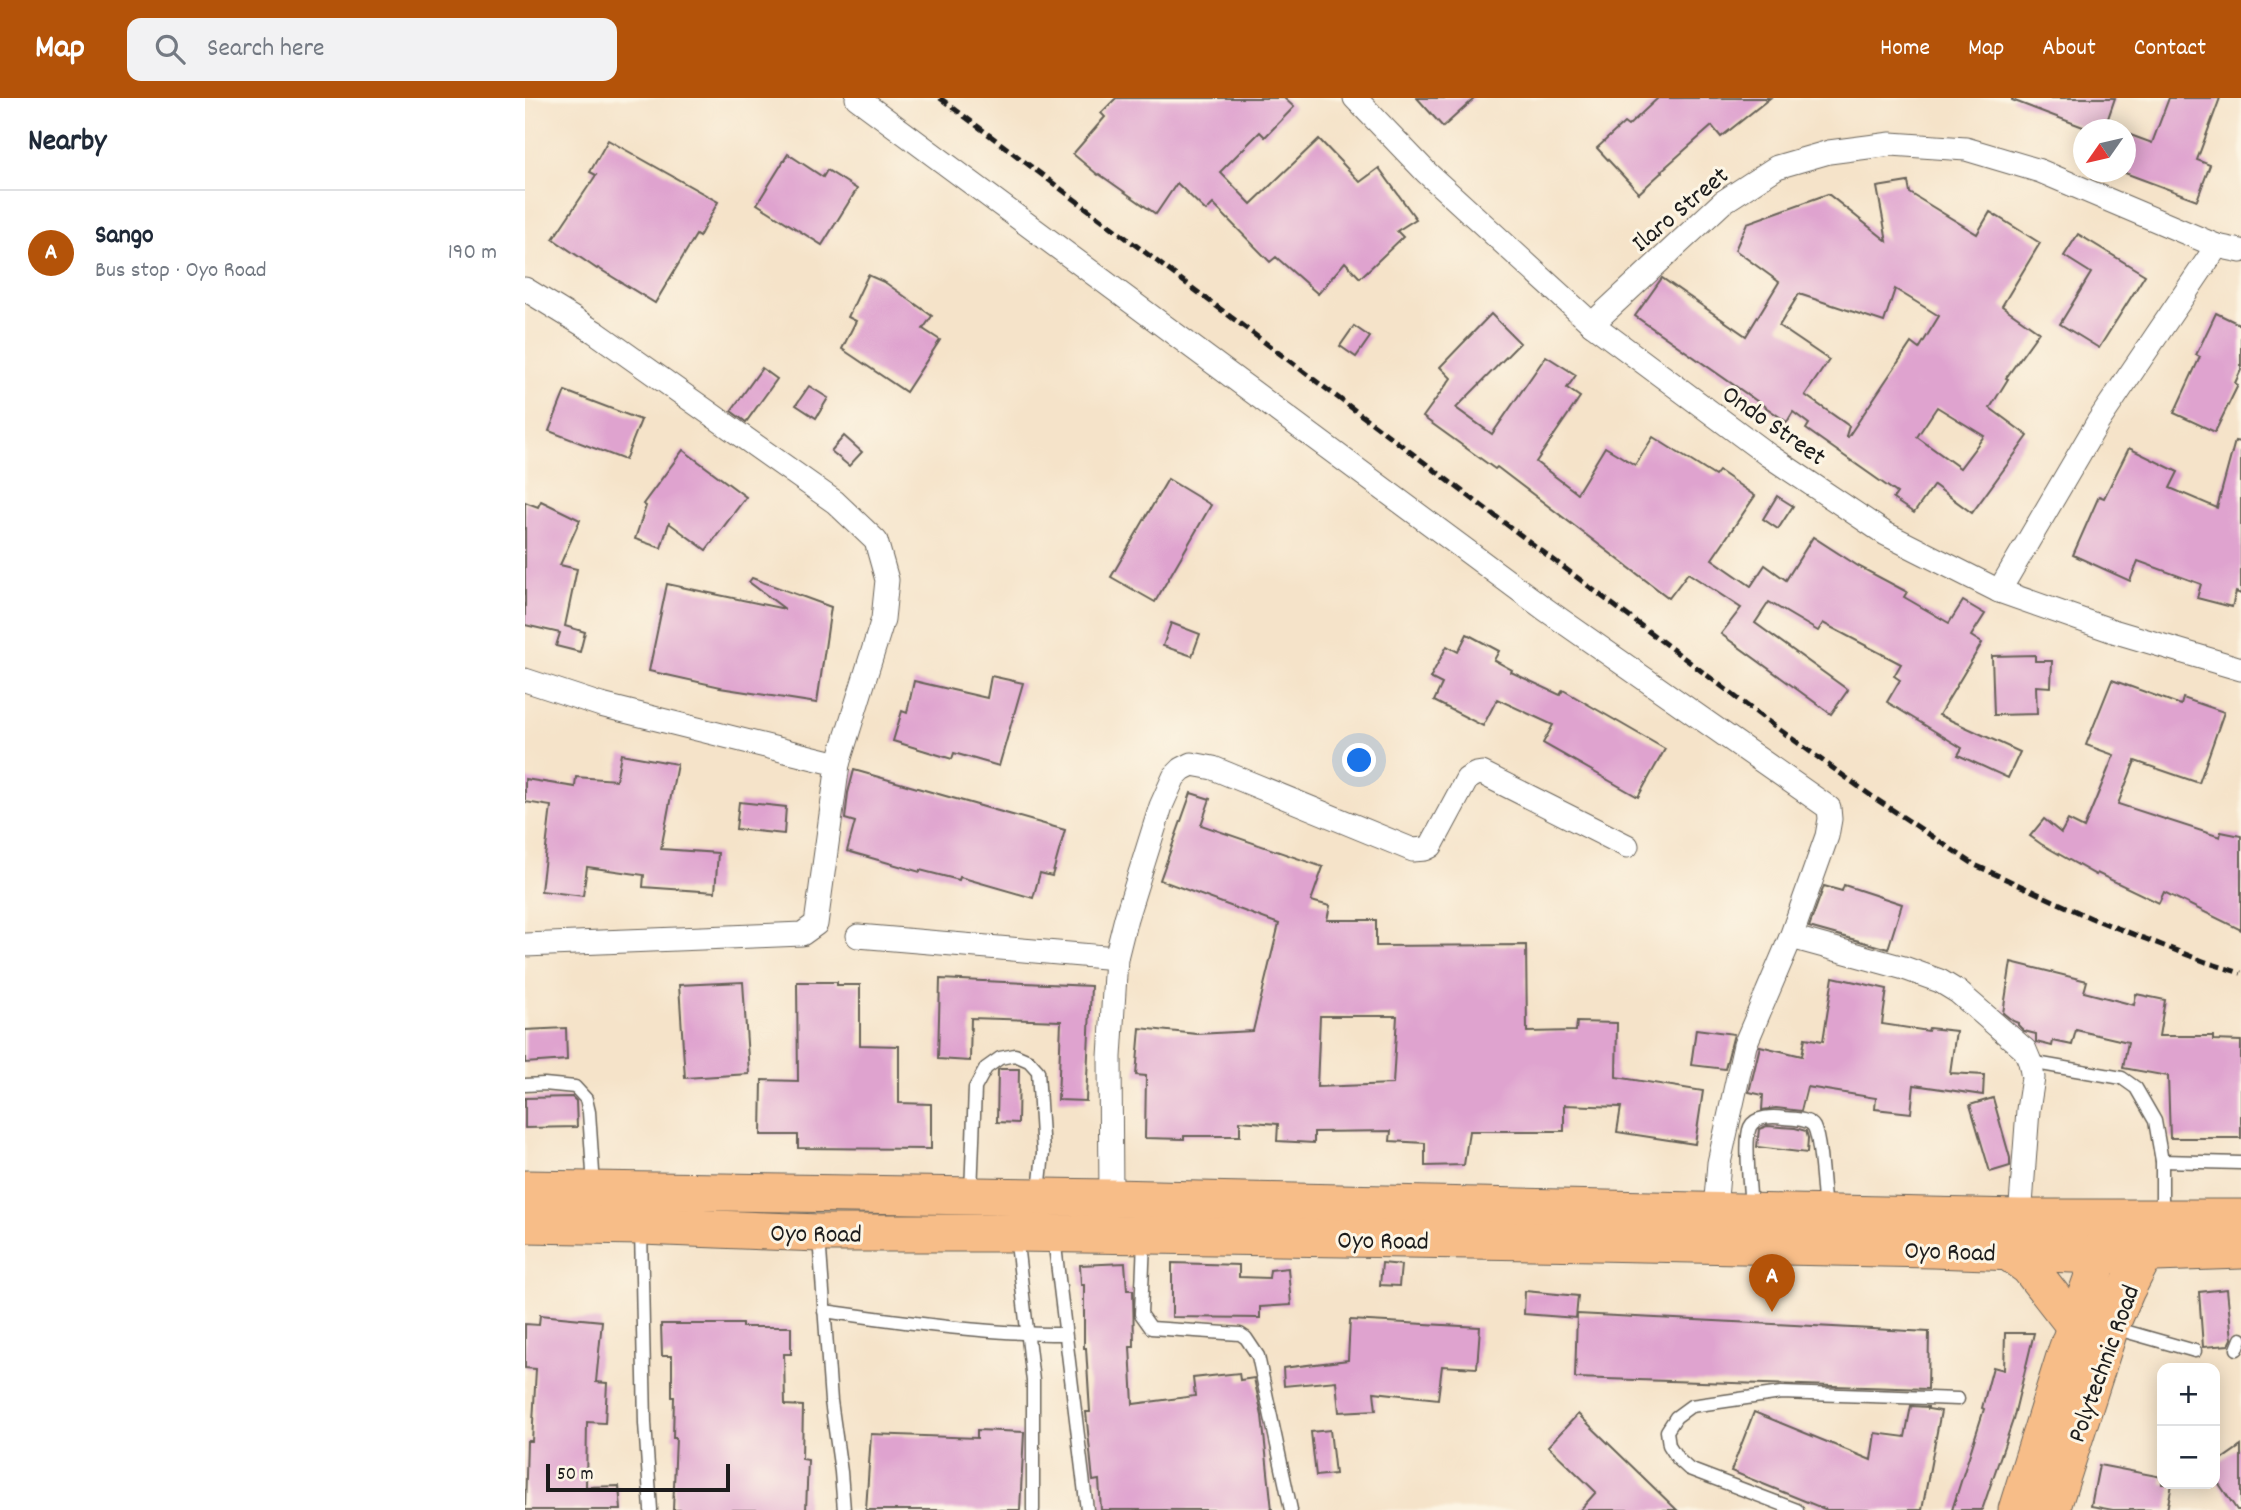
<!DOCTYPE html>
<html lang="en">
<head>
<meta charset="utf-8">
<style>
  body { margin:0; font-family:Dekko,sans-serif; background:#f2f2f3; color:#1f2937 }
  .controls { position:absolute; right:21px; bottom:21px; display:grid; overflow:hidden; border-radius:14px; box-shadow:0 4px 18px #0003 }
  .controls button { width:63px; height:63px; display:grid; place-items:center; padding:0; border:0; border-bottom:2px solid #e0e1e3; background:#fff; color:#1f2937; font:35px sans-serif }
  .compass { position:absolute; left:1548px; top:21px; width:63px; height:63px; border-radius:50%; background:#fff; box-shadow:0 4px 18px #0003; rotate:236deg }
  .scale { position:absolute; left:21px; bottom:18px; width:184px; box-sizing:border-box; padding-left:7px; border:4px solid #1c1c1c; border-top:0; font-size:19px; line-height:24px; white-space:nowrap; color:#1c1c1c; -webkit-text-stroke:5px #fcf5e5; paint-order:stroke }
  .you { position:absolute; left:835px; top:663px; width:24px; height:24px; margin:-18px; border:5px solid #fff; border-radius:50%; background:#1a73e8; box-shadow:0 0 0 10px #1a73e833 }
  .badge { display:grid; place-items:center; width:46px; height:46px; border-radius:50%; background:#b45309; color:#fff; font-size:23px; font-weight:700 }
  .pin { position:absolute; translate:-50% -58px; filter:drop-shadow(0 2px 4px #0008) }
  .pin::after { content:''; position:absolute; top:37px; width:24px; height:21px; background:inherit; clip-path:polygon(0 0,100% 0,50% 100%) }
  .list { margin:0; padding:0; list-style:none }
  h2 { display:flex; justify-content:space-between; align-items:center; height:91px; margin:0; padding:0 28px; font-size:30px }
  h2 small { font-size:23px; font-weight:400; color:#747a83 }
  .list li { display:grid; grid-template-columns:46px 1fr auto; gap:21px; align-items:center; box-sizing:border-box; height:126px; padding:0 28px; border-top:2px solid #e0e1e3 }
  .list b { display:block; font-size:26px; white-space:nowrap }
  .list p { margin:0; font-size:23px; white-space:nowrap; color:#747a83 }
  .list em { font-size:23px; font-style:normal; color:#747a83 }
  .icon { flex:none; width:38px; height:38px; fill:none; stroke:currentColor; stroke-width:2; stroke-linecap:round; stroke-linejoin:round }
  .map { position:relative; flex:none; width:1716px; height:1412px; overflow:hidden }
  header { display:flex; align-items:center; gap:42px; box-sizing:border-box; height:98px; padding:0 35px; background:#b45309; color:#fff }
  header strong { font-size:33px }
  nav { display:flex; gap:38px; margin-inline-start:auto; font-size:24px }
  .search { width:490px; height:63px; background:#f2f2f3; display:flex; align-items:center; gap:18px; box-sizing:border-box; padding:0 24px; border-radius:14px; color:#747a83; font-size:26px }
  main { display:flex }
  aside { flex:1; background:#fff }
  .map>svg:first-child { display:block }
  .building { fill:#dfa3cf; fill-rule:evenodd }
  .lines { fill:none; stroke-linecap:round; stroke-linejoin:round }
  .lane-casing { stroke:#686259; stroke-width:15 }
  .street-casing { stroke:#686259; stroke-width:25 }
  .primary-casing { stroke:#686259; stroke-width:39 }
  .lane { stroke:#fff; stroke-width:12 }
  .street { stroke:#fff; stroke-width:23 }
  .primary { stroke:#f7bd88; stroke-width:37 }
  .rail { stroke:#1c1c1c; stroke-width:5; stroke-dasharray:10 5; stroke-linecap:butt }
  .labels { text-anchor:middle; stroke-width:6; stroke-linejoin:round; paint-order:stroke }
  .street-label { font-size:26px; fill:#1c1c1c; stroke:#fcf5e5 }
</style>
</head>
<body>
<header>
<strong>Map</strong>
<div class="search"><svg class="icon" aria-label="search" viewBox="0 0 24 24"><circle cx="10" cy="10" r="6"/><path d="M15 15l6 6"/></svg>Search here</div>
<nav><a>Home</a><a>Map</a><a>About</a><a>Contact</a></nav>
</header>
<main>
<aside>
<h2>Nearby<small></small></h2>
<ul class="list">
<li><span class="badge">A</span><div><b>Sango</b><p>Bus stop · Oyo Road</p></div><em>190 m</em></li>
</ul>
</aside>
<div class="map">
<svg width="1716" height="1412" viewBox="0 0 1716 1412">
  <rect width="100%" height="100%" fill="#fcf5e5"/>
  <filter id="ink" filterUnits="userSpaceOnUse"><feTurbulence type="fractalNoise" baseFrequency=".0143" numOctaves="2"/><feDisplacementMap in="SourceGraphic" scale="14" xChannelSelector="R" yChannelSelector="G"/><feConvolveMatrix kernelMatrix="1 2 1 2 8 2 1 2 1" color-interpolation-filters="sRGB"/></filter>
  <filter id="wash" filterUnits="userSpaceOnUse"><feTurbulence type="fractalNoise" baseFrequency=".00686" numOctaves="4" result="noise"/><feDisplacementMap in="SourceGraphic" scale="28" xChannelSelector="R" yChannelSelector="G"/><feGaussianBlur stdDeviation="1.57" result="paint"/><feColorMatrix in="noise" values="0 0 0 0 0 0 0 0 0 0 0 0 0 0 0 0 0 1.4 0 .05"/><feComposite in="paint" operator="in"/></filter>
  <g filter="url(#wash)">
    <rect width="100%" height="100%" fill="#f5e3c9"/>
    <g id="blocks">
      <g class="building">
        <path d="M 591,0 L 759,0 L 769,9 L 740,39 L 735,34 L 695,74 L 726,106 L 794,41 L 835,84 L 854,70 L 891,121 L 872,133 L 878,139 L 835,180 L 820,164 L 793,196 L 751,159 L 745,164 L 688,106 L 681,113 L 652,85 L 631,116 L 574,76 L 573,77 L 548,56 L 580,19 L 576,15 Z"/>
        <path d="M 892,0 L 950,0 L 918,29 Z"/>
        <path d="M 1133,0 L 1245,0 L 1196,39 L 1187,28 L 1136,73 L 1137,74 L 1114,95 L 1072,50 L 1099,25 L 1103,28 Z"/>
        <path d="M 1487,0 L 1590,0 L 1579,32 L 1566,32 L 1487,2 Z"/>
        <path d="M 1644,0 L 1695,0 L 1672,62 L 1685,67 L 1672,102 L 1600,75 L 1600,35 L 1627,45 Z"/>
        <path d="M 83,42 L 193,104 L 174,139 L 171,137 L 130,205 L 73,170 L 72,171 L 28,141 L 71,77 L 65,74 Z"/>
        <path d="M 263,56 L 298,79 L 302,72 L 332,91 L 297,147 L 232,106 Z"/>
        <path d="M 1383,84 L 1385,95 L 1452,136 L 1465,114 L 1515,145 L 1477,208 L 1514,234 L 1481,280 L 1483,281 L 1465,310 L 1503,338 L 1447,415 L 1409,387 L 1389,415 L 1368,401 L 1372,395 L 1281,331 L 1284,326 L 1268,314 L 1262,324 L 1110,218 L 1137,180 L 1221,238 L 1254,184 L 1210,152 L 1222,125 L 1303,96 L 1362,143 L 1352,89 ZM 1370,191 L 1414,218 L 1394,251 L 1386,245 L 1323,339 L 1321,338 L 1324,328 L 1280,297 L 1304,262 L 1254,228 L 1274,196 L 1359,224 ZM 1412,309 L 1459,338 L 1435,370 L 1392,339 Z"/>
        <path d="M 1553,136 L 1620,177 L 1574,250 L 1535,226 L 1566,175 L 1539,158 Z"/>
        <path d="M 343,177 L 361,185 L 407,218 L 398,231 L 415,242 L 381,294 L 317,251 L 331,223 L 323,219 Z"/>
        <path d="M 1691,215 L 1716,227 L 1716,272 L 1710,285 L 1713,287 L 1690,334 L 1649,315 L 1675,259 L 1671,257 Z"/>
        <path d="M 966,216 L 995,245 L 931,310 L 967,336 L 1021,258 L 1051,277 L 1042,290 L 1055,299 L 1011,364 L 1052,395 L 1080,349 L 1110,367 L 1128,339 L 1190,378 L 1194,373 L 1230,398 L 1187,461 L 1226,488 L 1240,467 L 1261,482 L 1288,439 L 1333,468 L 1382,494 L 1379,499 L 1424,525 L 1438,503 L 1460,516 L 1446,538 L 1457,545 L 1414,617 L 1495,654 L 1483,680 L 1433,657 L 1437,650 L 1362,604 L 1375,582 L 1369,578 L 1376,566 L 1298,525 L 1293,533 L 1244,504 L 1230,525 L 1323,592 L 1306,616 L 1196,536 L 1216,510 L 1163,475 L 1144,500 L 972,369 L 970,371 L 898,319 L 926,280 L 915,269 Z"/>
        <path d="M 829,228 L 845,239 L 831,259 L 815,248 Z"/>
        <path d="M 237,270 L 252,281 L 221,324 L 206,313 Z"/>
        <path d="M 284,288 L 303,300 L 291,320 L 271,307 Z"/>
        <path d="M 40,293 L 116,322 L 100,362 L 24,333 Z"/>
        <path d="M 319,338 L 337,354 L 324,368 L 306,353 Z"/>
        <path d="M 1710,343 L 1716,344 L 1716,496 L 1711,494 L 1707,509 L 1672,500 L 1676,486 L 1613,463 L 1605,483 L 1548,457 L 1574,398 L 1579,400 L 1604,350 L 1653,374 L 1645,390 L 1692,410 Z"/>
        <path d="M 158,352 L 221,399 L 181,452 L 144,425 L 136,450 L 110,441 L 121,408 L 118,406 Z"/>
        <path d="M 643,381 L 686,407 L 630,504 L 586,479 Z"/>
        <path d="M 1252,398 L 1268,408 L 1253,431 L 1238,421 Z"/>
        <path d="M 16,403 L 55,422 L 35,467 L 52,471 L 40,528 L 60,534 L 55,554 L 31,548 L 35,535 L 0,527 L 0,404 L 13,409 Z"/>
        <path d="M 227,480 L 306,509 L 292,605 L 195,590 L 196,589 L 124,573 L 142,486 L 260,511 L 224,484 Z"/>
        <path d="M 646,525 L 675,536 L 667,558 L 638,548 Z"/>
        <path d="M 942,536 L 974,553 L 969,562 L 987,572 L 986,574 L 1035,597 L 1038,592 L 1140,651 L 1113,699 L 1018,645 L 1028,627 L 972,601 L 958,628 L 909,603 L 917,586 L 905,580 L 922,548 L 933,554 Z"/>
        <path d="M 1510,557 L 1510,563 L 1527,563 L 1526,589 L 1511,588 L 1512,616 L 1469,617 L 1467,558 Z"/>
        <path d="M 466,578 L 498,585 L 474,668 L 429,655 L 427,661 L 368,643 L 377,613 L 382,615 L 389,583 L 462,600 Z"/>
        <path d="M 1587,582 L 1656,607 L 1658,600 L 1699,614 L 1674,685 L 1610,663 L 1593,706 L 1695,739 L 1696,734 L 1716,738 L 1716,832 L 1639,794 L 1634,805 L 1572,775 L 1571,777 L 1516,746 L 1505,738 L 1519,721 L 1536,735 L 1543,722 L 1559,730 L 1589,657 L 1561,647 Z"/>
        <path d="M 96,656 L 152,666 L 136,751 L 193,755 L 190,794 L 118,789 L 119,777 L 62,769 L 58,798 L 16,793 L 26,708 L 0,704 L 0,681 L 50,689 L 51,679 L 91,682 Z"/>
        <path d="M 329,672 L 540,732 L 527,778 L 515,775 L 508,800 L 435,779 L 434,782 L 395,772 L 395,774 L 322,753 L 330,724 L 320,721 L 323,695 Z"/>
        <path d="M 666,695 L 685,701 L 676,727 L 798,769 L 786,803 L 805,808 L 802,822 L 851,822 L 851,848 L 1001,847 L 1002,934 L 1051,933 L 1052,924 L 1092,925 L 1091,979 L 1178,993 L 1170,1046 L 1092,1034 L 1096,1009 L 1039,1007 L 1039,1033 L 944,1033 L 939,1067 L 900,1068 L 900,1045 L 865,1043 L 866,1033 L 789,1034 L 789,1045 L 752,1043 L 753,1026 L 715,1023 L 715,1038 L 659,1038 L 659,1041 L 620,1040 L 621,978 L 611,977 L 615,930 L 672,936 L 728,933 L 754,826 L 635,782 ZM 795,918 L 872,918 L 868,986 L 792,989 Z"/>
        <path d="M 214,704 L 261,709 L 259,736 L 211,731 Z"/>
        <path d="M 1319,787 L 1377,806 L 1363,851 L 1284,829 L 1299,788 L 1317,793 Z"/>
        <path d="M 1486,864 L 1562,883 L 1559,894 L 1609,907 L 1611,896 L 1640,902 L 1634,938 L 1688,938 L 1688,942 L 1716,943 L 1716,1040 L 1645,1040 L 1643,978 L 1598,970 L 1603,944 L 1551,932 L 1547,947 L 1528,943 L 1527,948 L 1511,944 L 1511,936 L 1499,933 L 1493,927 L 1493,925 L 1488,923 L 1478,915 Z"/>
        <path d="M 1308,879 L 1362,891 L 1357,926 L 1403,933 L 1404,930 L 1431,933 L 1425,975 L 1459,977 L 1458,997 L 1389,987 L 1386,1015 L 1350,1011 L 1351,1000 L 1282,989 L 1276,1013 L 1251,1010 L 1237,1012 L 1238,997 L 1224,994 L 1235,948 L 1277,958 L 1280,940 L 1298,943 Z"/>
        <path d="M 415,881 L 566,888 L 561,1003 L 533,1002 L 536,923 L 446,920 L 445,963 L 413,961 Z"/>
        <path d="M 218,884 L 224,976 L 160,980 L 154,887 Z"/>
        <path d="M 272,884 L 312,884 L 312,887 L 335,887 L 335,947 L 374,948 L 374,1005 L 406,1006 L 406,1051 L 273,1050 L 273,1037 L 236,1037 L 237,982 L 273,983 Z"/>
        <path d="M 41,930 L 42,962 L 0,965 L 0,932 Z"/>
        <path d="M 1171,931 L 1209,936 L 1200,971 L 1166,967 Z"/>
        <path d="M 475,971 L 494,971 L 493,1025 L 472,1024 L 473,972 Z"/>
        <path d="M 47,999 L 51,1003 L 52,1029 L 0,1030 L 0,1000 Z"/>
        <path d="M 1468,1000 L 1485,1060 L 1485,1068 L 1465,1074 L 1445,1007 Z"/>
        <path d="M 1242,1028 L 1270,1030 L 1281,1033 L 1283,1040 L 1282,1055 L 1232,1049 L 1234,1031 Z"/>
        <path d="M 600,1165 L 602,1192 L 608,1192 L 609,1249 L 605,1249 L 608,1306 L 670,1298 L 668,1280 L 714,1275 L 715,1282 L 729,1280 L 737,1318 L 747,1412 L 576,1412 L 574,1382 L 568,1383 L 561,1314 L 565,1314 L 561,1250 L 559,1250 L 559,1187 L 556,1187 L 555,1167 Z"/>
        <path d="M 647,1165 L 714,1167 L 714,1179 L 744,1180 L 745,1172 L 763,1170 L 766,1207 L 735,1209 L 735,1220 L 647,1219 Z"/>
        <path d="M 857,1165 L 876,1167 L 874,1188 L 855,1187 Z"/>
        <path d="M 1702,1191 L 1707,1241 L 1704,1247 L 1678,1249 L 1674,1194 Z"/>
        <path d="M 1000,1193 L 1053,1198 L 1051,1220 L 999,1216 Z"/>
        <path d="M 1052,1216 L 1404,1234 L 1403,1291 L 1050,1280 Z"/>
        <path d="M 15,1217 L 77,1223 L 71,1284 L 82,1285 L 80,1325 L 62,1324 L 61,1389 L 94,1388 L 96,1412 L 0,1412 L 2,1343 L 7,1343 L 11,1271 L 0,1270 L 0,1226 L 14,1227 Z"/>
        <path d="M 825,1222 L 955,1229 L 952,1270 L 917,1268 L 913,1301 L 849,1294 L 851,1312 L 814,1314 L 811,1283 L 759,1288 L 758,1270 L 823,1262 Z"/>
        <path d="M 136,1226 L 217,1226 L 217,1229 L 266,1229 L 266,1256 L 259,1256 L 260,1307 L 278,1308 L 277,1361 L 283,1362 L 281,1412 L 148,1412 L 151,1340 L 148,1340 L 149,1299 L 147,1299 L 147,1258 L 137,1258 Z"/>
        <path d="M 1480,1235 L 1509,1235 L 1488,1322 L 1457,1412 L 1427,1412 L 1459,1311 L 1457,1310 L 1468,1269 L 1479,1272 Z"/>
        <path d="M 1386,1308 L 1403,1309 L 1403,1311 L 1416,1313 L 1397,1412 L 1302,1412 L 1206,1373 L 1229,1314 L 1346,1362 L 1350,1335 L 1380,1339 Z"/>
        <path d="M 1053,1316 L 1152,1412 L 1055,1412 L 1071,1394 L 1023,1348 Z"/>
        <path d="M 452,1332 L 499,1334 L 495,1412 L 341,1412 L 346,1336 L 452,1340 Z"/>
        <path d="M 805,1332 L 810,1376 L 791,1378 L 786,1334 Z"/>
        <path d="M 1716,1348 L 1716,1412 L 1712,1412 L 1690,1380 L 1690,1366 Z"/>
        <path d="M 1574,1367 L 1637,1379 L 1637,1386 L 1647,1386 L 1642,1412 L 1588,1412 L 1566,1408 Z"/>
      </g>
    </g>
  </g>
  <g filter="url(#ink)">
    <use href="#blocks" fill-opacity="0" stroke="#686259" stroke-width="2"/>
    <g class="lines">
      <defs>
        <g id="lane">
          <path d="M 1505,964 L 1597,980 L 1611,990 L 1630,1023 L 1637,1063 L 1637,1119"/>
          <path d="M 0,987 L 19,986 L 50,989 L 61,1001 L 64,1014 L 69,1089"/>
          <path d="M 1637,1063 L 1716,1065"/>
          <path d="M 446,1095 L 450,990 L 461,970 L 475,960 L 490,957 L 504,963 L 513,973 L 518,1055 L 514,1094"/>
          <path d="M 1226,1109 C 1225,1092 1219,1042 1225,1029 C 1230,1018 1249,1018 1259,1020 C 1268,1021 1284,1020 1289,1029 C 1296,1043 1298,1096 1300,1114"/>
          <path d="M 116,1132 L 120,1325 L 126,1412"/>
          <path d="M 491,1137 L 508,1283 L 508,1412"/>
          <path d="M 294,1139 L 306,1303 L 316,1374 L 319,1412"/>
          <path d="M 529,1140 L 562,1412"/>
          <path d="M 619,1142 L 616,1216 L 626,1230 L 715,1236 L 721,1240 L 733,1258 L 766,1412"/>
          <path d="M 299,1213 C 379,1224 459,1236 540,1236"/>
          <path d="M 1589,1230 L 1670,1253"/>
          <path d="M 1712,1251 L 1716,1241"/>
          <path d="M 1272,1412 L 1164,1371 L 1153,1361 L 1144,1347 L 1142,1333 L 1151,1319 L 1166,1308 L 1256,1295 L 1433,1301"/>
        </g>
        <g id="street">
          <path d="M 332,0 L 1020,511 L 1304,710 L 1305,721 L 1302,738 L 1266,839"/>
          <path d="M 830,0 L 902,75 L 1067,226 L 1243,357 L 1361,436 L 1474,493 L 1588,533 L 1716,571"/>
          <path d="M 0,191 L 70,234 L 310,404 L 351,443 L 362,482 L 358,521 L 313,666"/>
          <path d="M 1067,226 L 1198,104 L 1252,69 L 1304,54 L 1366,46 L 1441,51 L 1515,73 L 1692,148 L 1716,153"/>
          <path d="M 1474,493 L 1573,324 L 1692,148"/>
          <path d="M 0,582 L 76,607 L 313,666 L 291,826 L 277,836 L 0,847"/>
          <path d="M 333,838 L 591,860"/>
          <path d="M 586,1100 L 585,959 L 591,860 L 601,820 L 636,708 L 649,679 L 657,671 L 667,666 L 688,670 L 888,752 L 900,751 L 906,748 L 942,681 L 951,676 L 957,675 L 1102,748"/>
          <path d="M 1190,1112 L 1194,1065 L 1220,947 L 1266,839 L 1379,870 L 1415,883 L 1433,894 L 1500,952 L 1505,964 L 1508,980 L 1503,1012 L 1495,1120"/>
        </g>
        <g id="primary">
          <path d="M 0,1091 L 586,1100 L 1495,1120 L 1716,1120"/>
          <path d="M 0,1126 L 116,1128 L 294,1135 L 491,1135 L 1070,1144 L 1407,1151 L 1574,1157 L 1716,1152"/>
          <path d="M 1482,1153 L 1504,1169 L 1550,1228"/>
          <path d="M 1492,1412 L 1541,1255 L 1583,1136"/>
          <path d="M 1526,1412 L 1585,1229 L 1601,1192 L 1629,1138"/>
        </g>
      </defs>
      <use href="#lane" class="lane-casing"/>
      <use href="#street" class="street-casing"/>
      <use href="#primary" class="primary-casing"/>
      <use href="#lane" class="lane"/>
      <use href="#street" class="street"/>
      <use href="#primary" class="primary"/>
      <path class="rail" d="M 415,0 L 1244,624 L 1348,699 L 1450,767 L 1566,820 L 1681,864 L 1716,875"/>
    </g>
  </g>
  <g class="labels">
    <g class="street-label">
      <text transform="translate(1154 110) rotate(-40)" y="9">Ilaro Street</text>
      <text transform="translate(1250 326) rotate(35)" y="9">Ondo Street</text>
      <text transform="translate(291 1134) rotate(1)" y="9">Oyo Road</text>
      <text transform="translate(858 1141) rotate(1)" y="9">Oyo Road</text>
      <text transform="translate(1425 1152) rotate(2)" y="9">Oyo Road</text>
      <text transform="translate(1577 1265) rotate(-70)" y="9">Polytechnic Road</text>
    </g>
  </g>
</svg>
<div class="controls">
<button>+</button>
<button>−</button>
</div>
<svg class="compass" viewBox="-18 -18 36 36"><path d="M0-13l5 13h-10z" fill="#e53935"/><path d="M0 13l5-13h-10z" fill="#747a83"/></svg>
<div class="scale">50 m</div>
<div class="you"></div>
<div class="pin badge" style="left:1247px;top:1214px">A</div>
</div>
</main>
</body>
</html>
